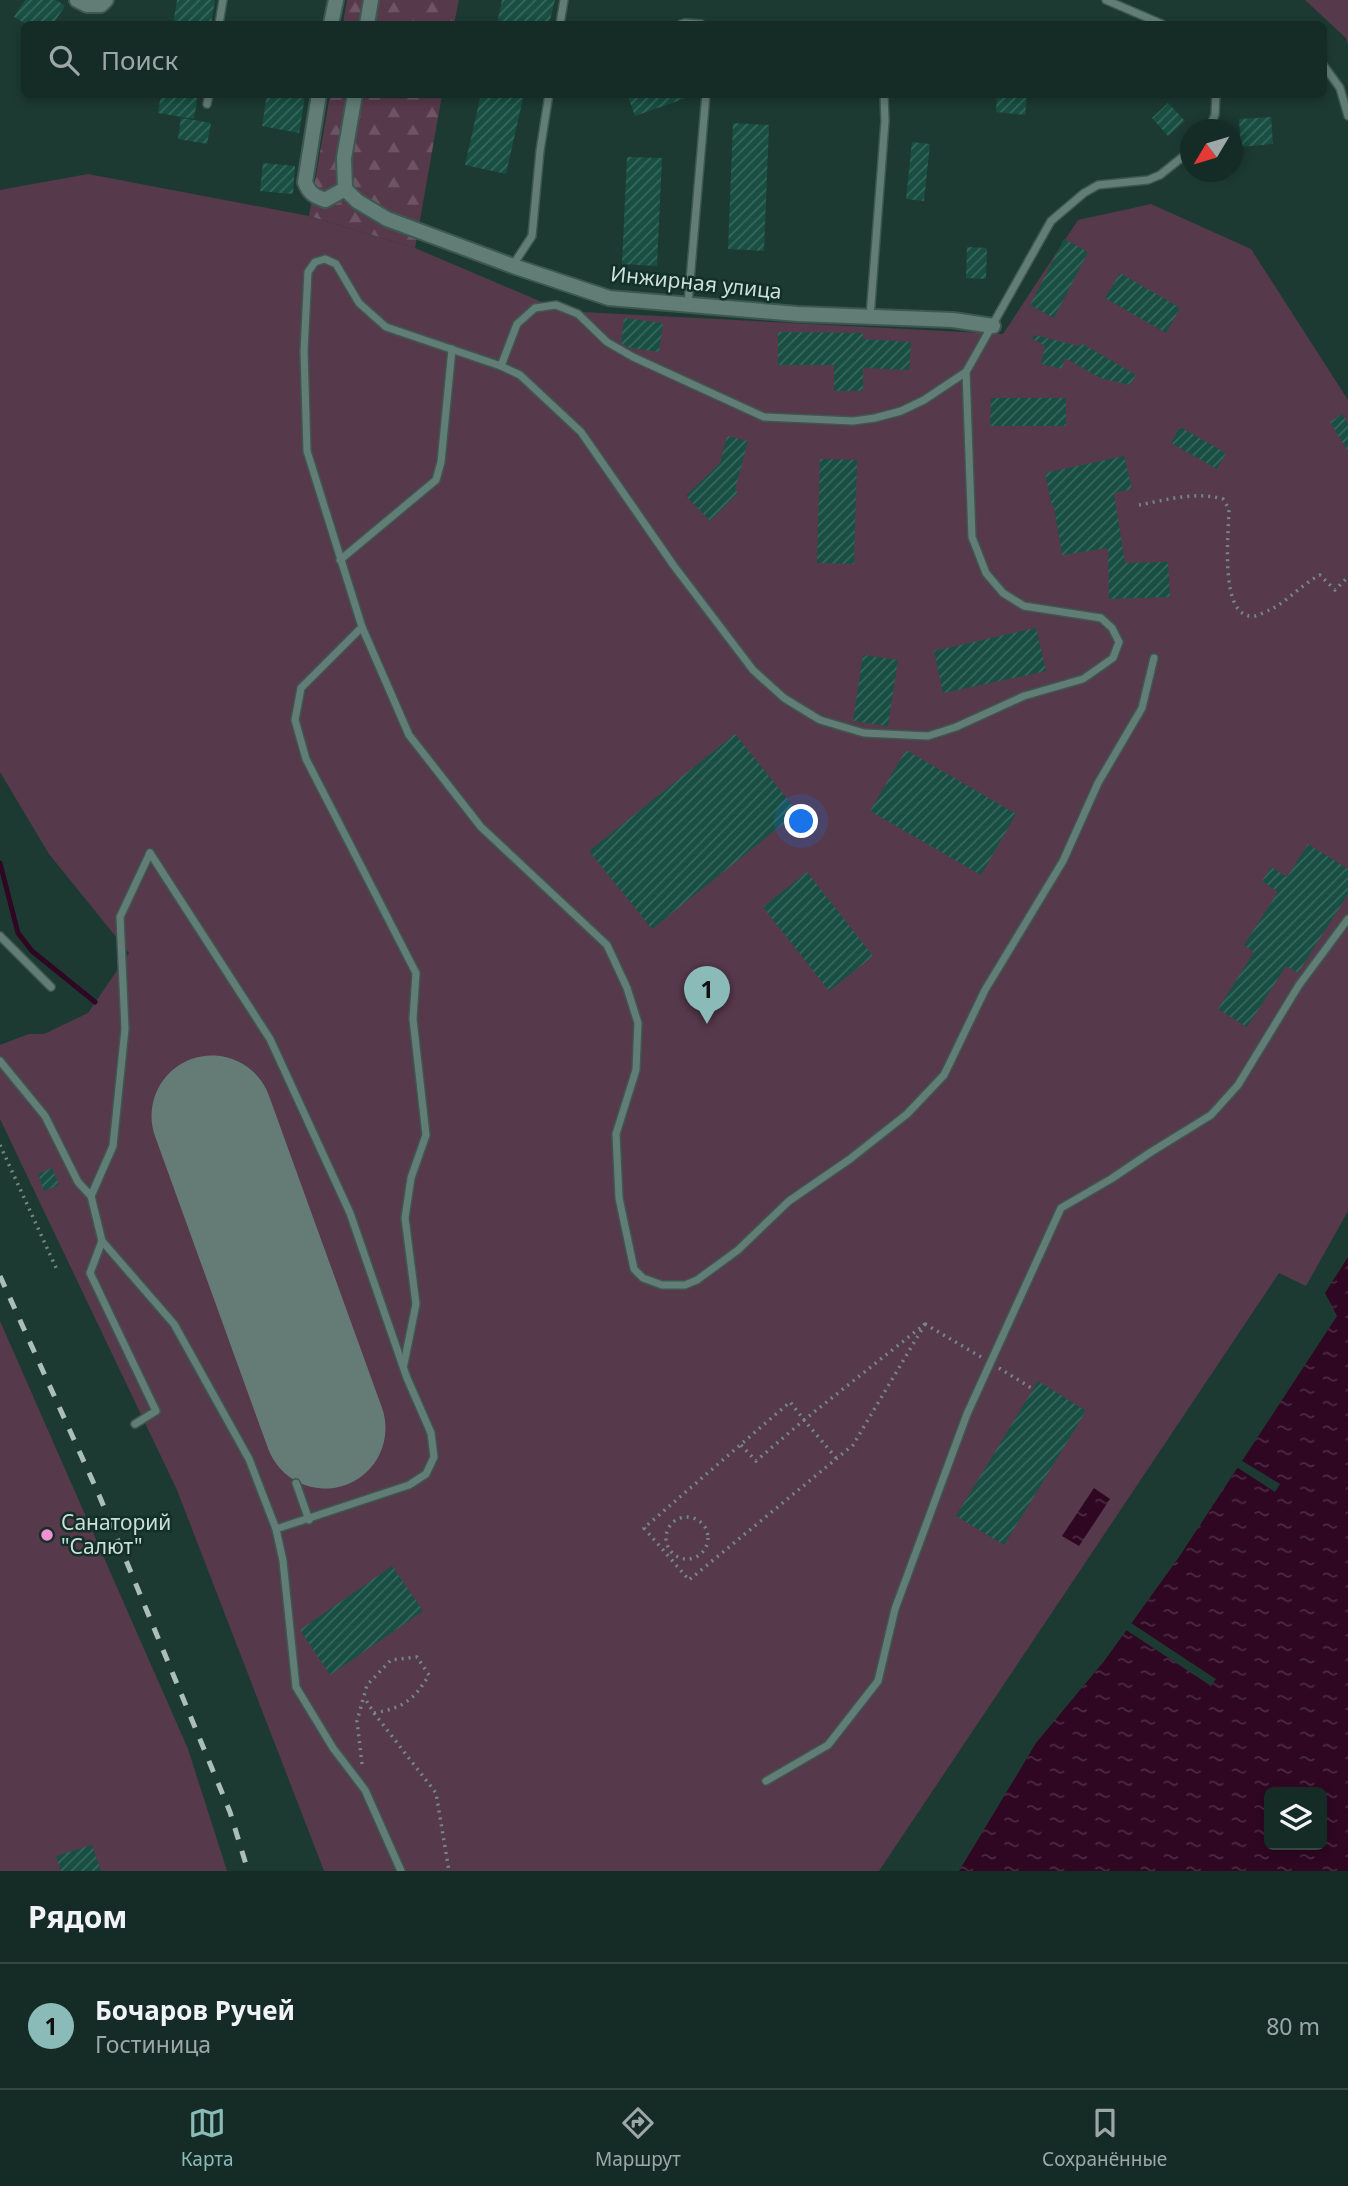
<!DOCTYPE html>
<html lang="ru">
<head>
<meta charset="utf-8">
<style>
  body { margin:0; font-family:"Noto Sans",sans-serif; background:#1e342e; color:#f1f3f6 }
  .controls { position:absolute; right:21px; bottom:21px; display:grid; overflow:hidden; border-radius:10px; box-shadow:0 4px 10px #0003 }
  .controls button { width:63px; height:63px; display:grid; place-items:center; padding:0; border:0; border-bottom:2px solid #344843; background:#152c26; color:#f1f3f6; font:35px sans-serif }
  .compass { position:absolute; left:1180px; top:119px; width:63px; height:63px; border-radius:50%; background:#152c26; box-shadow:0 4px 10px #0003; rotate:232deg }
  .you { position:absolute; left:802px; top:822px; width:24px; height:24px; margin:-18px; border:5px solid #fff; border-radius:50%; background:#1a73e8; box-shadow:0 0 0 10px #1a73e833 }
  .badge { display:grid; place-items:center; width:46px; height:46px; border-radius:50%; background:#8bbbb9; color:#111; font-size:23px; font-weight:700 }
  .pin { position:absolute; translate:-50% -58px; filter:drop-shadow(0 2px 4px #0008) }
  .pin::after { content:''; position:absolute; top:37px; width:24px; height:21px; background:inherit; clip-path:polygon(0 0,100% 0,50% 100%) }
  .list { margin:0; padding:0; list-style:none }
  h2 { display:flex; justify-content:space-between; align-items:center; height:91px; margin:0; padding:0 28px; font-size:30px }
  h2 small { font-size:23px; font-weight:400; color:#9da7a7 }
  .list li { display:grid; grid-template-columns:46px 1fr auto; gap:21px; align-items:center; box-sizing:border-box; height:126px; padding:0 28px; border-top:2px solid #344843 }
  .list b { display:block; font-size:26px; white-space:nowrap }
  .list p { margin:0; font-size:23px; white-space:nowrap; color:#9da7a7 }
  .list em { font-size:23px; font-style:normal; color:#9da7a7 }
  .icon { flex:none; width:38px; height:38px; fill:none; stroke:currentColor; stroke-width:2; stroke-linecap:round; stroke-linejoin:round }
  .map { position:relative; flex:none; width:1348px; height:1871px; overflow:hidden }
  .search { position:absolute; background:#152c26; box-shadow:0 4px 10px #0003; left:21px; right:21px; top:21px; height:77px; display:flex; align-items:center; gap:18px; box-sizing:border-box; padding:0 24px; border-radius:10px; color:#9da7a7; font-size:26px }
  .sheet { height:217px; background:#152c26 }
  nav { display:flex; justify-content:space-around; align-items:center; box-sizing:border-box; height:98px; border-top:2px solid #344843; background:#152c26; font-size:19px; color:#9da7a7 }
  nav a { display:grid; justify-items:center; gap:4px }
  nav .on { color:#8bbbb9 }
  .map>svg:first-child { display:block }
  .forest { fill:url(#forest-firs) }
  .park { fill:#57394c }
  .water { fill:url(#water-ripples); fill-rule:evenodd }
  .pier { fill:#1c3a32 }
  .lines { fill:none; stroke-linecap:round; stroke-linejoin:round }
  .stream { stroke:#2f0723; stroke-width:5 }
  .runway { stroke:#647c75; stroke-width:121 }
  .building { fill:url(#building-hatch) }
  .service-casing { stroke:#3c5850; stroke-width:10 }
  .minor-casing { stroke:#3c5850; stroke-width:18 }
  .tertiary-casing { stroke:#3c5850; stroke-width:18 }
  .path { stroke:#728983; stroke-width:3.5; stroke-dasharray:2 5; stroke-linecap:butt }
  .service { stroke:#627d75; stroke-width:7 }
  .minor { stroke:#627d75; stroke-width:14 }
  .tertiary { stroke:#627d75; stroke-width:14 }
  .rail { stroke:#abbeb8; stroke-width:5; stroke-dasharray:12 12; stroke-linecap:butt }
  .poi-dot { fill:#f591d2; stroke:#122f28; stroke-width:2.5 }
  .labels { text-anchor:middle; stroke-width:5; stroke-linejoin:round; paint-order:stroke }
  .street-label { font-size:21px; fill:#ceded9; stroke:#122f28 }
  .poi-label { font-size:21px; fill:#ceded9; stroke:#122f28; text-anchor:start }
</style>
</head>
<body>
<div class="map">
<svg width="1348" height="1871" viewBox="0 0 1348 1871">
  <defs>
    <pattern id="forest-firs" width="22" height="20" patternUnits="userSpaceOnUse" patternTransform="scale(1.75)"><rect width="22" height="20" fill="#57394c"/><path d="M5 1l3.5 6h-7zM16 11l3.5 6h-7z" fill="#6e5565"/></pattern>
    <pattern id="water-ripples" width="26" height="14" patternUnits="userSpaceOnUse" patternTransform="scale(1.75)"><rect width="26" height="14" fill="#2f0723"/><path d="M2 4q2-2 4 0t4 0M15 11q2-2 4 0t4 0" fill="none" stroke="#4c2b42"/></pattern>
    <pattern id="building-hatch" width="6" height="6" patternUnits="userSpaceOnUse" patternTransform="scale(1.75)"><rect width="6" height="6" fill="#184f42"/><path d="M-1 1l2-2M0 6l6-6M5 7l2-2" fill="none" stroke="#38685d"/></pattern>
  </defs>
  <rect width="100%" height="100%" fill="#1c3a32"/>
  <g class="forest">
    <path d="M 347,0 L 459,0 L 454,24 L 343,24 Z"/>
    <path d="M 330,95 L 442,95 L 415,248 L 309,216 Z"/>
  </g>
  <g class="park">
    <path d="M 1305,0 L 1348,0 L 1348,45 L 1346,38 Z"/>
    <path d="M 88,174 L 309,216 L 415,248 L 563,311 L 1003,334 L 1078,220 L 1151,204 L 1251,249 L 1348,400 L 1348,1211 L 1306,1286 L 1279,1273 L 879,1871 L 324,1871 L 177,1490 L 0,1119 L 0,1045 L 29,1034 L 44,1034 L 88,1013 L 129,953 L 49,854 L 0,772 L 0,190 Z"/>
    <path d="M 0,1321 L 188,1749 L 227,1871 L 0,1871 Z"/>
  </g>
  <g class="water">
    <path d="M 1348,1257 L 1348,1871 L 959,1871 L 1036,1743 L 1105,1660 L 1179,1557 L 1337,1316 L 1325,1293 ZM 1269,1792 L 1322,1792 L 1322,1845 L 1269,1845 Z"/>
    <path d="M 1094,1488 L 1110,1499 L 1079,1546 L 1062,1536 Z"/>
  </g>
  <g class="pier">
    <path d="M 1239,1459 L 1280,1484 L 1275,1492 L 1235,1466 Z"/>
    <path d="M 1128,1621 L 1216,1679 L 1211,1686 L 1123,1628 Z"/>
  </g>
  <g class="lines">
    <path class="stream" d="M 0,863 L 18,933 L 32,951 L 95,1002"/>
    <path class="runway" d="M 212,1116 L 325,1428"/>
  </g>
  <g class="building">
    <path d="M 25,0 L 56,0 L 65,6 L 53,24 L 26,24 L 14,17 Z"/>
    <path d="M 177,0 L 215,0 L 211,24 L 173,24 Z"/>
    <path d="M 502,0 L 555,0 L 549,24 L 497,24 Z"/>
    <path d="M 161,94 L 198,94 L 194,119 L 158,113 Z"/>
    <path d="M 267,94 L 305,96 L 299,133 L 262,126 Z"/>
    <path d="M 481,94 L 524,94 L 506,174 L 465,165 Z"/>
    <path d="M 627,94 L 689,94 L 689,97 L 635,116 Z"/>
    <path d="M 997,94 L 1027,94 L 1025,115 L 996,112 Z"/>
    <path d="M 1168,103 L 1185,121 L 1168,136 L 1152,118 Z"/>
    <path d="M 1271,117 L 1273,144 L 1241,147 L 1239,119 Z"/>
    <path d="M 181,118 L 211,123 L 207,144 L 178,139 Z"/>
    <path d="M 733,123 L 769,125 L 764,251 L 728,249 Z"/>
    <path d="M 912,142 L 930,144 L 924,201 L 906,199 Z"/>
    <path d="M 627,157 L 662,158 L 657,266 L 622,264 Z"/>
    <path d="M 263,163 L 295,166 L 293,194 L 260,191 Z"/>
    <path d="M 1064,239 L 1088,252 L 1054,318 L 1030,305 Z"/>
    <path d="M 967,247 L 987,248 L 986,279 L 966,278 Z"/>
    <path d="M 1120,273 L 1180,308 L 1166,333 L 1105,298 Z"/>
    <path d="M 624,318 L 663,323 L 659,352 L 630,348 L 621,343 Z"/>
    <path d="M 778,332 L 863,333 L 863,339 L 911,342 L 909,370 L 863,368 L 863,391 L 834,391 L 834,365 L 778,365 Z"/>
    <path d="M 1034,335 L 1079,346 L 1081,343 L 1136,375 L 1130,385 L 1100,378 L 1065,358 L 1062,369 L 1041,364 L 1045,346 L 1032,338 Z"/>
    <path d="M 991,398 L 1066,398 L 1066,426 L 990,426 Z"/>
    <path d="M 1342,414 L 1348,424 L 1348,451 L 1330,422 Z"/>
    <path d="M 1180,427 L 1226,453 L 1217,469 L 1171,443 Z"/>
    <path d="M 727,436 L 748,441 L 735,490 L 738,493 L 710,521 L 686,496 L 720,463 Z"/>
    <path d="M 1124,456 L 1132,489 L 1114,493 L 1125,563 L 1168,562 L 1170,597 L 1109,599 L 1108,548 L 1062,555 L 1054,506 L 1052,506 L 1045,473 Z"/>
    <path d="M 820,459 L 857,460 L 854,564 L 817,563 Z"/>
    <path d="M 1036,628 L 1046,671 L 943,693 L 934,651 Z"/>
    <path d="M 863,655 L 898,660 L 888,726 L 853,721 Z"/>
    <path d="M 735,734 L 798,812 L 652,929 L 589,851 Z"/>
    <path d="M 906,750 L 1016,814 L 981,875 L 870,811 Z"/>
    <path d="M 1308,844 L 1348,869 L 1348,894 L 1298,973 L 1286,966 L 1247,1027 L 1218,1009 L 1254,952 L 1244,945 L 1278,892 L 1262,881 L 1271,867 L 1287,877 Z"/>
    <path d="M 807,872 L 873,956 L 829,991 L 763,907 Z"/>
    <path d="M 52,1168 L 59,1185 L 44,1191 L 38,1174 Z"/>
    <path d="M 1038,1381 L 1086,1411 L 1004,1545 L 956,1516 Z"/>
    <path d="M 392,1566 L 423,1611 L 330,1675 L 300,1630 Z"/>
    <path d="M 92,1845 L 101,1871 L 61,1871 L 56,1856 Z"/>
  </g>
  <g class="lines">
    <defs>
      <g id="service">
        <path d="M 1106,0 L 1162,24"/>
        <path d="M 219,24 L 223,0"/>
        <path d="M 560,24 L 564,0"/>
        <path d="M 681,24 L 685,23 L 701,24"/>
        <path d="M 1324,66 L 1340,88 L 1348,116"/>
        <path d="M 207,104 L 209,94"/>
        <path d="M 1208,130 L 1215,115 L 1216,94"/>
        <path d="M 513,265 L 532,236 L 540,151 L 549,94"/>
        <path d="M 688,304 L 706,94"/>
        <path d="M 870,317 L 885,121 L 884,94"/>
        <path d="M 501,366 L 517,324 L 535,308 L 556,305 L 578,314 L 607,342 L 633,357 L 764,417 L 853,421 L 875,418 L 901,411 L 924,400 L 966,372"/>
        <path d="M 340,560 L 436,480 L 441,462 L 452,349"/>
        <path d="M 362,627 L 301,688 L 295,720 L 306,759 L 416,973 L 413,1019 L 426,1135 L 411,1178 L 405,1218 L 416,1304 L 404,1364"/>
        <path d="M 1154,658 L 1142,708 L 1098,783 L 1063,861 L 985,990 L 944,1075 L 907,1114 L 850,1159 L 789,1201 L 738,1250 L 697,1280 L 685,1285 L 662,1285 L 643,1278 L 634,1269 L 619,1198 L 616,1134 L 636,1070 L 638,1023 L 627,988 L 607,945 L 481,827 L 409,735 L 362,627 L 307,451 L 304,351 L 308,272 L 315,262 L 325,259 L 336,264 L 359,303 L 386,327 L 501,366 L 520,375 L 581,432 L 674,566 L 753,670 L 784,698 L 820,720 L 864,733 L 928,736 L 956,727 L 1024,696 L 1083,679 L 1113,658 L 1119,642 L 1112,628 L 1101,618 L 1024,606 L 1003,593 L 986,573 L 972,537 L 966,372 L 1051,221 L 1084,193 L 1098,185 L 1148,180 L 1160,175 L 1190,151"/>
        <path d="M 150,853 L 270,1039 L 350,1213 L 407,1378 L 431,1433 L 434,1457 L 426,1474 L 409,1485 L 276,1529 L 283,1561 L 296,1687 L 333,1748 L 365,1790 L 401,1871"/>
        <path d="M 150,853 L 120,917 L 125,1029 L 113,1146 L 91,1196 L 102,1241 L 174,1324 L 249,1459 L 276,1529"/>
        <path d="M 0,936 L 51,987"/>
        <path d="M 0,1061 L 45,1116 L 78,1182 L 91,1196"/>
        <path d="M 102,1241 L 90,1273 L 156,1411 L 135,1424"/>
        <path d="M 296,1483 L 309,1520"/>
        <path d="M 766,1781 L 828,1745 L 878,1681 L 895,1609 L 967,1414 L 1061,1208 L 1111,1179 L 1151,1152 L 1211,1115 L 1238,1085 L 1299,985 L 1348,919"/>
      </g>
      <g id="minor">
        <path d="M 77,0 L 87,5 L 101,5 L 106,0"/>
        <path d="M 331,24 L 336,0"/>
        <path d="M 319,94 L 305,182 C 309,193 314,196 325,200 L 345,189 L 357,201 L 387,219 L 513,266 L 609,298 L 798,314 L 953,320 L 993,326"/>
      </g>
      <g id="tertiary">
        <path d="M 367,24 L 371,0"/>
        <path d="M 345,189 L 344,158 L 355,94"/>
      </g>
    </defs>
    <use href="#service" class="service-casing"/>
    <use href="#minor" class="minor-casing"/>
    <use href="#tertiary" class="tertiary-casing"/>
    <g class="path">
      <path d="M 1139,505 C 1166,500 1196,491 1223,499 L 1229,509 C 1229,531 1218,621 1255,616 C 1260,615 1266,611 1270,610 C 1288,601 1302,584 1320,575 L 1335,590 L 1348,577"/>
      <path d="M 0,1145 L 58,1272"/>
      <path d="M 925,1324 L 853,1445 L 689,1580 L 644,1528 L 790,1402 L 804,1420 Z"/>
      <path d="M 925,1324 L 981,1357"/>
      <path d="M 999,1368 L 1033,1389"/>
      <path d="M 741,1445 L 756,1461 L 804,1420 L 837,1459"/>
      <circle cx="687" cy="1538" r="21"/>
      <path d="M 374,1713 L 436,1793 L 449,1871"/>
      <path d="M 362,1764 L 357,1721 L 367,1685 L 391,1660 L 417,1657 L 429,1675 C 414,1700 403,1708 374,1713 L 364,1697"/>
    </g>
    <use href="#service" class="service"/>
    <use href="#minor" class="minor"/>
    <use href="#tertiary" class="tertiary"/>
    <path class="rail" d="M 0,1276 L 99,1495 L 230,1812 L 248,1871"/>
  </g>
  <circle class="poi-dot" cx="47" cy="1535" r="7"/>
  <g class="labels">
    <g class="street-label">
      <text transform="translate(696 283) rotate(6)" y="7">Инжирная улица</text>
    </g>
    <g class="poi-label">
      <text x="61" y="1530">Санаторий<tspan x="61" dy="24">"Салют"</tspan></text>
    </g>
  </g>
</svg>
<div class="controls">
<button><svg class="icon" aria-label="layers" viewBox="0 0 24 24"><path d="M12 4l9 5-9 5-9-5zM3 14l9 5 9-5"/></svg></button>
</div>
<svg class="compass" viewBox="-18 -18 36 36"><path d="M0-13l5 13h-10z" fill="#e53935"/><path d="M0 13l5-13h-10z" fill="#9da7a7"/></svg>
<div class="you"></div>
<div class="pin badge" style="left:707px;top:1024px">1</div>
<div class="search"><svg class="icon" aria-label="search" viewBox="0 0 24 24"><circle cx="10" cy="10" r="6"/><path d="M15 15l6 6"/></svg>Поиск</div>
</div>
<section class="sheet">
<h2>Рядом<small></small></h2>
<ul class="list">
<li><span class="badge">1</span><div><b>Бочаров Ручей</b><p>Гостиница</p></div><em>80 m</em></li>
</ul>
</section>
<nav>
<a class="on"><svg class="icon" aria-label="map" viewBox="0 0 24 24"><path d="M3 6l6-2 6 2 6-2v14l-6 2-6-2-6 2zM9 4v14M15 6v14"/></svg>Карта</a>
<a><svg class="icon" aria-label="directions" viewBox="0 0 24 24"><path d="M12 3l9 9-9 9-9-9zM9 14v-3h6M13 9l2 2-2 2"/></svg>Маршрут</a>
<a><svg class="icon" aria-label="saved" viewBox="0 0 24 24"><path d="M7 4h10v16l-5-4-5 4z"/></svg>Сохранённые</a>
</nav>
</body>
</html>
